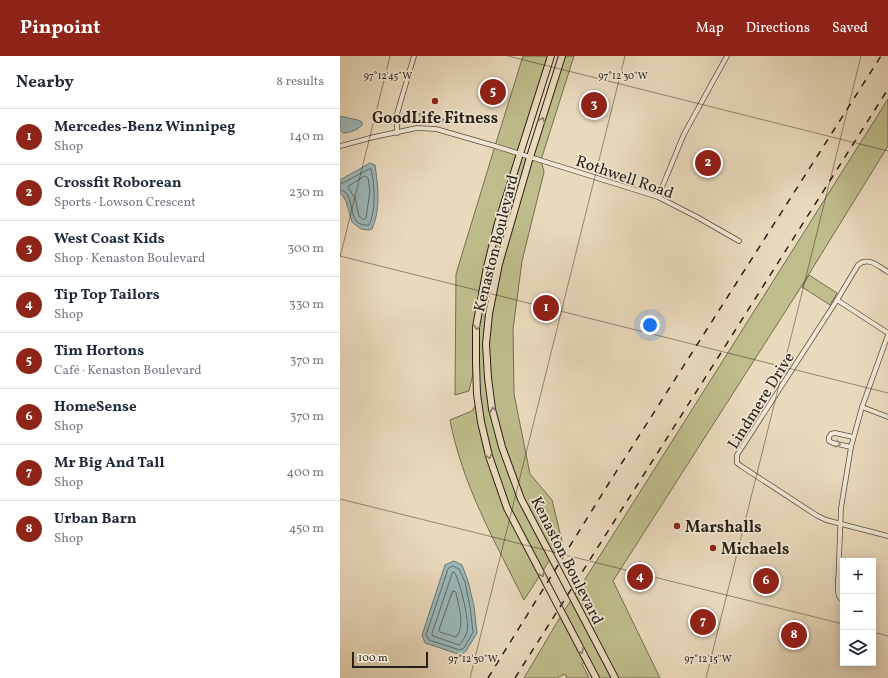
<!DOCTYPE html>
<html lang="en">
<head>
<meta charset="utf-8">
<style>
  body { margin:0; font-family:Vollkorn,serif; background:#f2f2f3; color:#1f2937 }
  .controls { position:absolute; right:12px; bottom:12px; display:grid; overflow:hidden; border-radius:0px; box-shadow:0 2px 10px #0003 }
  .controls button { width:36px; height:36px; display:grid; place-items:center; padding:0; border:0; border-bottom:1px solid #e0e1e3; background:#fff; color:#1f2937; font:20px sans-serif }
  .scale { position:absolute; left:12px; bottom:10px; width:76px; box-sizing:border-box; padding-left:4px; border:2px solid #281f17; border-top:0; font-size:11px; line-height:14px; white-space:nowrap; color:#281f17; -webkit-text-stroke:3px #f1e7d4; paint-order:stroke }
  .you { position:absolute; left:310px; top:269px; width:14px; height:14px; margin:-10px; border:3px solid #fff; border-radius:50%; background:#1a73e8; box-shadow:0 0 0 6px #1a73e833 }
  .badge { display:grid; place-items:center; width:26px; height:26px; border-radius:50%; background:#8f2418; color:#fff; font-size:13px; font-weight:700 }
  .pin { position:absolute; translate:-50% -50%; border:2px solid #fff; box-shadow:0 1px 4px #0006 }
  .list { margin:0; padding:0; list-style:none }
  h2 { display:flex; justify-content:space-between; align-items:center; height:52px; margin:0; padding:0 16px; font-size:17px }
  h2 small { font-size:13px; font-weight:400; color:#747a83 }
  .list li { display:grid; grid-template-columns:26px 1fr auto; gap:12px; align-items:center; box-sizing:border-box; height:56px; padding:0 16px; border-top:1px solid #e0e1e3 }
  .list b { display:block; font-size:15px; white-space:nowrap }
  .list p { margin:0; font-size:13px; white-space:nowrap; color:#747a83 }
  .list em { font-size:13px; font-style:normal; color:#747a83 }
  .icon { flex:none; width:22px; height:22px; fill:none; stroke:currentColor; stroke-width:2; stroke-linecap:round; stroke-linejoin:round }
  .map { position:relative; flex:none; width:548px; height:622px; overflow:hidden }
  header { display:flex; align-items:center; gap:24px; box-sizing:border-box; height:56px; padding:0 20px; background:#8f2418; color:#fff }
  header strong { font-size:19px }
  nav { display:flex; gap:22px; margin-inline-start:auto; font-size:14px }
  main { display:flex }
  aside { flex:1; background:#fff }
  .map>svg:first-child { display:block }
  .green { fill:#bfbd8c; stroke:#746e52 }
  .water { fill:#9bb8ba; stroke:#6d7b79 }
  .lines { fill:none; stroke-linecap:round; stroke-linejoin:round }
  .shore { stroke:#626c68; stroke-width:1 }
  .minor-casing { stroke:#584e40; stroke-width:5.5 }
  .primary-casing { stroke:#281f17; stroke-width:8 }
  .minor { stroke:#f1e7d4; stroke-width:4 }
  .primary { stroke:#eadabd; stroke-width:6 }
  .rail { stroke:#281f17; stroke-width:1.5; stroke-dasharray:7 7; stroke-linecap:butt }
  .oneway { stroke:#897c6a }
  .oneway2 { stroke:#978d7f }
  .ticks { fill:none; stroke:#281f17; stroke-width:1; stroke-opacity:0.45 }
  .poi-dot { fill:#8f2418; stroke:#f1e7d4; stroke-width:1.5 }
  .labels { text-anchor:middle; stroke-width:3.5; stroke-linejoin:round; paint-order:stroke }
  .poi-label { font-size:16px; font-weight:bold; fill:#281f17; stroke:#f1e7d4; text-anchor:start }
  .street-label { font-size:16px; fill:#281f17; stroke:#f1e7d4 }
  .ticks-label { font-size:10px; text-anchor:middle; fill:#281f17; stroke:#f1e7d4; stroke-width:3.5; stroke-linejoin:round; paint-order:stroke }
</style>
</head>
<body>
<header>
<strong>Pinpoint</strong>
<nav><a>Map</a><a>Directions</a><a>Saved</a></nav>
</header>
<main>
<aside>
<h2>Nearby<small>8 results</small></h2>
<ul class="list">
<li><span class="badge">1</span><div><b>Mercedes-Benz Winnipeg</b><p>Shop</p></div><em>140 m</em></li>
<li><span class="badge">2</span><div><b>Crossfit Roborean</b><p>Sports · Lowson Crescent</p></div><em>230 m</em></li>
<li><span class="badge">3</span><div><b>West Coast Kids</b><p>Shop · Kenaston Boulevard</p></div><em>300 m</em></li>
<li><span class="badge">4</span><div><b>Tip Top Tailors</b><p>Shop</p></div><em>330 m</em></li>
<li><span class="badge">5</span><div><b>Tim Hortons</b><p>Café · Kenaston Boulevard</p></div><em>370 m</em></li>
<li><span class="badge">6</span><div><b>HomeSense</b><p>Shop</p></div><em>370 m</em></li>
<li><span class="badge">7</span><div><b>Mr Big And Tall</b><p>Shop</p></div><em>400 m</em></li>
<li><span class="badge">8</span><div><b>Urban Barn</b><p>Shop</p></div><em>450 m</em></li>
</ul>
</aside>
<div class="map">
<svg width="548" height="622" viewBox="0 0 548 622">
  <rect width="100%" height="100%" fill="#eadabd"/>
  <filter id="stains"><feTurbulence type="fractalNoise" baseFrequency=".005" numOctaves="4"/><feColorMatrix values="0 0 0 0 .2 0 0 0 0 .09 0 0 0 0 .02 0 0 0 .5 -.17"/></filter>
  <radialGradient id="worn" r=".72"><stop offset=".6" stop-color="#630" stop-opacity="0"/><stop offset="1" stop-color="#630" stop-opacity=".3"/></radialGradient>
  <g class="green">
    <path d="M 183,0 L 211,0 L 181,98 L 190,101 L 222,0 L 234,0 L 201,104 L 204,116 L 182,205 L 173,273 L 174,338 L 190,418 L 212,444 L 222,485 L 184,544 C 155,486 122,428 110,364 L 132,355 L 138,345 L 135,309 L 129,335 L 115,339 L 116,218 L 155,90 Z"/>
    <path d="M 548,43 L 548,90 L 461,231 L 273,525 L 320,622 L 256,622 L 247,605 L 242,608 L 249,622 L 227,622 L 225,618 L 217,622 L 184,622 L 222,558 L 247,520 Z"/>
    <path d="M 469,219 L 497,237 L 490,249 L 462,231 Z"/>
  </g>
  <g class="water">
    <path d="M 82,57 L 115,67 L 115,68 L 94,64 L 89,61 C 86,64 85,65 81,64 L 79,58 Z"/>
    <path d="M 0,60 L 18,64 L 22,66 L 22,69 C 18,74 9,77 3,77 L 0,74 Z"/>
    <path d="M 30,107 L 35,109 C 38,130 41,153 32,173 L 28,174 L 21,173 L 12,166 L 6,145 L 0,136 L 0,124 Z"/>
    <path d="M 114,505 L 122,509 L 128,525 L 134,550 L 137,577 L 126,595 L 122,598 L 118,598 L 85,587 L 82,579 L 105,509 Z"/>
  </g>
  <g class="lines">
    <g class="shore">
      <path d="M 25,120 L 28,122 L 30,135 L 26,162 L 24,164 L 19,160 L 15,142 L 8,131 Z"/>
      <path d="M 0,127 L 3,127 L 29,113 L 31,113 C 35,128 36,156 29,169 C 4,172 18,136 0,134"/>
      <path d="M 113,510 L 119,513 L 125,526 L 130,551 L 133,576 L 124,592 L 120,594 L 89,584 L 86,579 L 108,513 Z"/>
      <path d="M 113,516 L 115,517 C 120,527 130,565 127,576 C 126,580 122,586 119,589 L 93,580 L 92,578 Z"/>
      <path d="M 113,535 L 116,536 C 118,549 126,571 116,581 L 100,576 L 99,575 Z"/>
    </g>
    <defs>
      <g id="minor">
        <path d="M 57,77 L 57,58 L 74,0"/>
        <path d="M 0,90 L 34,81 L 77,72 L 96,73 L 155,90 L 318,141 L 357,161 L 399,185"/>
        <path d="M 318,141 L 344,78 L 387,0"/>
        <path d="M 497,244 L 518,209 C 528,200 538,210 548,216"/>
        <path d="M 548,277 L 497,244 L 397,399 L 397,407 L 401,410 L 476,459 L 486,464 L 548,480"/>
        <path d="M 522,351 L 548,361"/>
        <path d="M 511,391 L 493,387 L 489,385 L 489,381 L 491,378 L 495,377 L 513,381"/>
        <path d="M 498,524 L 503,530"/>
        <path d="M 503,544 C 497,541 498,535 498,529 L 501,452 L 511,391 L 522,351 L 548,279"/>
      </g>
      <g id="primary">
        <path d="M 211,0 L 158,167 L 147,211 L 136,271 L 136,307 L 137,338 L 141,366 L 149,400 L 167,452 L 256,622"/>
        <path d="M 222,0 L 190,101 L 159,208 L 149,258 L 146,288 L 148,322 L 152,353 L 162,391 L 181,443 L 275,622"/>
      </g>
    </defs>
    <use href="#minor" class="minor-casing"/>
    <use href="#primary" class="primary-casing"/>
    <use href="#minor" class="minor"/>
    <use href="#primary" class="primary"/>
    <g class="rail">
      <path d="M 148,622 L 269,427 L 541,0"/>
      <path d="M 175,622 L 548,33"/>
    </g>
  </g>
  <defs><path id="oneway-chevron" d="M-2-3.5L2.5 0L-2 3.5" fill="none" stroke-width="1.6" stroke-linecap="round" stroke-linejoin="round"/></defs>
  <g class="oneway">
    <use href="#oneway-chevron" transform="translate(202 64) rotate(-72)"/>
    <use href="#oneway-chevron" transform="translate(137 271) rotate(96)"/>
    <use href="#oneway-chevron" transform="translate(153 354) rotate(-101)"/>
    <use href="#oneway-chevron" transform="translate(149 400) rotate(74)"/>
    <use href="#oneway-chevron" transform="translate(202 518) rotate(64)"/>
    <use href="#oneway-chevron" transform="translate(241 595) rotate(62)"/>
  </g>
  <use class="oneway2" href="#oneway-chevron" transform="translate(498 388) rotate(14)"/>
  <path class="ticks" d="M 168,0 L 548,95M 0,200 L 548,337M 0,201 L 50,0M 0,443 L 503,568M 533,576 L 548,580M 130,622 L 285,0M 366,622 L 521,0"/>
  <g class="poi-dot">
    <circle cx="95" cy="45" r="4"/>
    <circle cx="337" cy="470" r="4"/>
    <circle cx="373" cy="492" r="4"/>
  </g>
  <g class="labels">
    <g class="poi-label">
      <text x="95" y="67" text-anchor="middle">GoodLife Fitness</text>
      <text x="345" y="476">Marshalls</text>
      <text x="381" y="498">Michaels</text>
    </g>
    <g class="street-label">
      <text transform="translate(285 120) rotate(19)" y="6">Rothwell Road</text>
      <text transform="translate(155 187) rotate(-76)" y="6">Kenaston Boulevard</text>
      <text transform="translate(420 344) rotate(-58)" y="6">Lindmere Drive</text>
      <text transform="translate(228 504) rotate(63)" y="6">Kenaston Boulevard</text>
    </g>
  </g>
  <g class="ticks-label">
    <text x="48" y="23">97°12'45"W</text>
    <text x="283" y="23">97°12'30"W</text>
    <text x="133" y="606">97°12'30"W</text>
    <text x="368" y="606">97°12'15"W</text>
  </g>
  <rect width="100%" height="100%" filter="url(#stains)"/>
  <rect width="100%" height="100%" fill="url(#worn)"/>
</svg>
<div class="controls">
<button>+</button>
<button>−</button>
<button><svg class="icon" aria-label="layers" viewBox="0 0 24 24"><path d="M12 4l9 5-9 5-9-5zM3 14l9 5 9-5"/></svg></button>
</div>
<div class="scale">100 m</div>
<div class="you"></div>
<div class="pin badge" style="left:206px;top:252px">1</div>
<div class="pin badge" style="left:368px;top:107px">2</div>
<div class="pin badge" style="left:254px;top:49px">3</div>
<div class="pin badge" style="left:300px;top:521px">4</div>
<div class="pin badge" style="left:153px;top:36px">5</div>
<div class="pin badge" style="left:426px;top:525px">6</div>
<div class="pin badge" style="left:363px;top:566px">7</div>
<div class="pin badge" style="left:454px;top:579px">8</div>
</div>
</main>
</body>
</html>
